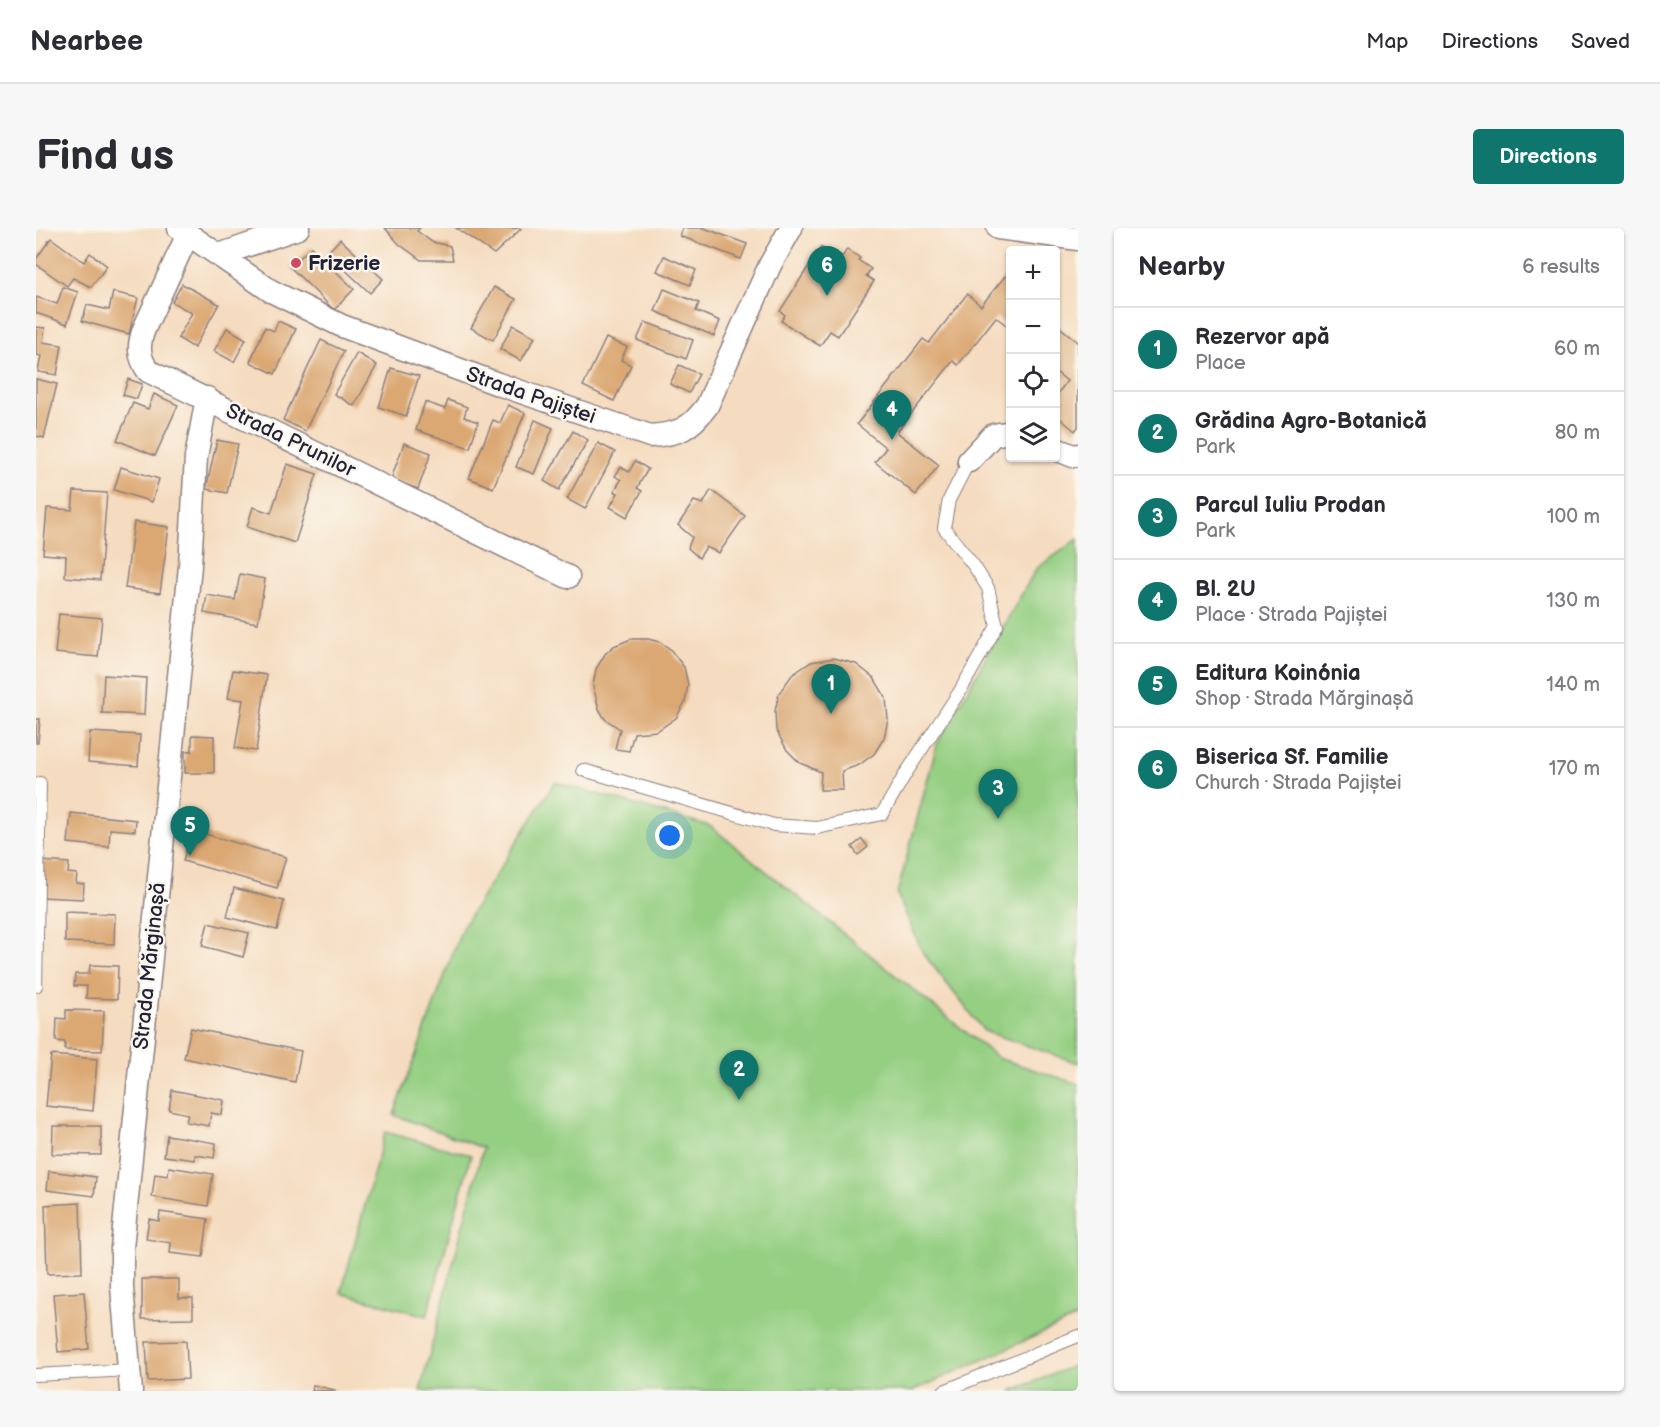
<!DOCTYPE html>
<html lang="en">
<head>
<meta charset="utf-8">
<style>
  body { margin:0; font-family:"Balsamiq Sans",sans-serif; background:#f7f7f7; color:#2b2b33 }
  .controls { position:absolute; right:18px; top:18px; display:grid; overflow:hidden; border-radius:6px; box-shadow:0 2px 4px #0004 }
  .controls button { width:54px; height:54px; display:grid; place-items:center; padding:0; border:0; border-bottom:2px solid #e1e1e2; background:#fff; color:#2b2b33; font:30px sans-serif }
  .you { position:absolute; left:634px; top:608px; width:21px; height:21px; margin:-15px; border:4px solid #fff; border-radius:50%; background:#1a73e8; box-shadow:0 0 0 9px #1a73e833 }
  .badge { display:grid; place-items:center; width:39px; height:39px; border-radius:50%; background:#0f766e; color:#fff; font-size:20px; font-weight:700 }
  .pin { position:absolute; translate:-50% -50px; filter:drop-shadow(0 2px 3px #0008) }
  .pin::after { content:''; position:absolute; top:32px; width:21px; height:18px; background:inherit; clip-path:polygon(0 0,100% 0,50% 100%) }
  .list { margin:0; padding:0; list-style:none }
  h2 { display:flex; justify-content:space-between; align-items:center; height:78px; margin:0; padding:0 24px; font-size:26px }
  h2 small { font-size:20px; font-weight:400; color:#7c7c81 }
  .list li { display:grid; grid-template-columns:39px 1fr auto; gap:18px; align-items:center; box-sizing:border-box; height:84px; padding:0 24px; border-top:2px solid #e1e1e2 }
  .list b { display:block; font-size:22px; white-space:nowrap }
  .list p { margin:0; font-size:20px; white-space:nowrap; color:#7c7c81 }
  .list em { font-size:20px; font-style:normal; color:#7c7c81 }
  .icon { flex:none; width:33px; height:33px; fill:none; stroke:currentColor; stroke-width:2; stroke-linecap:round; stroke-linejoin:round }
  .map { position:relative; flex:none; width:1042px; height:1163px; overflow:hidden; border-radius:6px }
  header { display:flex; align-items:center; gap:36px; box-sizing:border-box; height:84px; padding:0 30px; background:#fff; border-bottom:2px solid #e1e1e2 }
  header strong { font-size:28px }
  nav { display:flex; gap:33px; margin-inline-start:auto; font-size:21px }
  .intro { display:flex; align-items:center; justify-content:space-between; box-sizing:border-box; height:144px; padding:0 36px }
  h1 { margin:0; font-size:42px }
  .button { padding:15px 27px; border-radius:6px; background:#0f766e; color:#fff; font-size:21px; font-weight:700 }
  main { display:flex; gap:36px; padding:0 36px }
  aside { flex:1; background:#fff; border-radius:6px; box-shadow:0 2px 4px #0004 }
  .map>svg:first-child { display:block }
  .green { fill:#94cf82; stroke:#5b785e; stroke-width:1.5 }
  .building { fill:#dba873 }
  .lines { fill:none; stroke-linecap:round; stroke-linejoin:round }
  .lane-casing { stroke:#8c7f7e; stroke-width:14 }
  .street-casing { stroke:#8c7f7e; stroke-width:25 }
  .lane { stroke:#fff; stroke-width:12 }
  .street { stroke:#fff; stroke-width:22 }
  .poi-dot { fill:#d1495b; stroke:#fbf7ec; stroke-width:2 }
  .labels { text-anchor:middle; stroke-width:5; stroke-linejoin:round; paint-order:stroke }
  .poi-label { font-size:21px; font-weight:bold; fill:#22223b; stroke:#fbf7ec; text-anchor:start }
  .street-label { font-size:21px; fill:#22223b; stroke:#fbf7ec }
</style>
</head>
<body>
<header>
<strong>Nearbee</strong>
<nav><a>Map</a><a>Directions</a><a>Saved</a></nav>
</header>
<div class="intro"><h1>Find us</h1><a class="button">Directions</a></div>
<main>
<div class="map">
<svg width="1042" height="1163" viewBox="0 0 1042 1163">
  <rect width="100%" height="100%" fill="#fbf7ec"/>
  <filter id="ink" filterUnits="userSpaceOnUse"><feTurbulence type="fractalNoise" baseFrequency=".0167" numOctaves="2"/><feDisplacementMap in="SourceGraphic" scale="12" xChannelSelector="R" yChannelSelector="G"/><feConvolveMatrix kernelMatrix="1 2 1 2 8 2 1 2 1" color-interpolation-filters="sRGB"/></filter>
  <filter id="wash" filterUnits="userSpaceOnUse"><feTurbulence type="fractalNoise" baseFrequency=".008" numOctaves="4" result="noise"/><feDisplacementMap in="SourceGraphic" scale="24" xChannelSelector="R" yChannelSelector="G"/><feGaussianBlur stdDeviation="1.35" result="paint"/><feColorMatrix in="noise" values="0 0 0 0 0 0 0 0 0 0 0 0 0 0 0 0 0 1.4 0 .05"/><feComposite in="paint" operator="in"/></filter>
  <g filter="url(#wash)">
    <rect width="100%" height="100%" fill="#f5dcc0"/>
    <g class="green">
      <path d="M 1042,311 L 1042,835 L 948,803 L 887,725 L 861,666 L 901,516 L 1000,341 Z"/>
      <path d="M 519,554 L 674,598 L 962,830 L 1042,856 L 1042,1089 L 877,1163 L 384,1163 L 447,920 L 358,887 L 426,700 Z"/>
      <path d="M 349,904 L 435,927 L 391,1088 L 305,1065 Z"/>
      <path d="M 1042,1136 L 1042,1163 L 975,1163 Z"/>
    </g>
    <g id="blocks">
      <g class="building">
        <path d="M 349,0 L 384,0 L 381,3 L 396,14 L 414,18 L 417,32 L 385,32 L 363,16 Z"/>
        <path d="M 420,0 L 483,0 L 485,1 L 458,26 Z"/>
        <path d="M 647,0 L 668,0 L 711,16 L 705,31 L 644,8 Z"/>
        <path d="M 15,10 L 48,34 L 54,25 L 71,38 L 55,59 L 37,50 L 31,58 L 0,36 L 0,31 Z"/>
        <path d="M 304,11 L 347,51 L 334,65 L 291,25 Z"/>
        <path d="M 275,19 L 318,61 L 298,82 L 254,39 Z"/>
        <path d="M 785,19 L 794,25 L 807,28 L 811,21 L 824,30 L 822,32 L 835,41 L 830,48 L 838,53 L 802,108 L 794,103 L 784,118 L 745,93 L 749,87 L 744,83 Z"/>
        <path d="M 628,28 L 660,42 L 654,57 L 621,43 Z"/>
        <path d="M 969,48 L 975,52 L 975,101 L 960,89 L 922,137 L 917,133 L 861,204 L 903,237 L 880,267 L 839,234 L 850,220 L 821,196 L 887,111 L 893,115 L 931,66 L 945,78 Z"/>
        <path d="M 146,56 L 183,76 L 158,120 L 142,110 L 156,85 L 136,74 Z"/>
        <path d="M 27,59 L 42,64 L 31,96 L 0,85 L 0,69 L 21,76 Z"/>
        <path d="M 458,59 L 480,71 L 457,112 L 435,100 Z"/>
        <path d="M 628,61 L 663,75 L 660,83 L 684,93 L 678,108 L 619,83 Z"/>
        <path d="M 77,64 L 102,70 L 93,106 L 46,93 L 51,77 L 73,82 Z"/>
        <path d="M 242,93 L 260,101 L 239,146 L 214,134 L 229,99 L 238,103 Z"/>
        <path d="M 609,94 L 657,112 L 650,131 L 601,112 Z"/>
        <path d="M 1020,96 L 1042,114 L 1042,199 L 1039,203 L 1020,187 L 1020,168 L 1031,153 L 1020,144 Z"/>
        <path d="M 477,97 L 499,109 L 485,133 L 464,121 Z"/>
        <path d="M 0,99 L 9,100 L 7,114 L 26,117 L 21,147 L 2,144 L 5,128 L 0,127 Z"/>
        <path d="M 191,100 L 210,111 L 198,134 L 178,123 Z"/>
        <path d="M 570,110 L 591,119 L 585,132 L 595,137 L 578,173 L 547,158 Z"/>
        <path d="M 285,112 L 308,123 L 269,203 L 247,192 Z"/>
        <path d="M 321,125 L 341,137 L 318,178 L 298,166 Z"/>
        <path d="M 643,137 L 663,146 L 653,165 L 634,156 Z"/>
        <path d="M 355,140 L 383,148 L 370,188 L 343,179 Z"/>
        <path d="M 0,151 L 21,156 L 8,210 L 0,208 Z"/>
        <path d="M 92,151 L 106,156 L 101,171 L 87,167 Z"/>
        <path d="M 118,166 L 142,177 L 119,228 L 81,212 L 97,175 L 112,181 Z"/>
        <path d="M 412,172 L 431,179 L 428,189 L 442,194 L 434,220 L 380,202 L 389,174 L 409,181 Z"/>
        <path d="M 472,177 L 489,185 L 457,260 L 433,250 L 457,192 L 464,195 Z"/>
        <path d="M 499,192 L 517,200 L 498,246 L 480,239 Z"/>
        <path d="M 537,203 L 552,212 L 523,262 L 508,253 Z"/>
        <path d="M 181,212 L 202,216 L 191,265 L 170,261 Z"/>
        <path d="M 368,215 L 395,225 L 382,261 L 355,251 Z"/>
        <path d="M 562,215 L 579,224 L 549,281 L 531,271 Z"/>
        <path d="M 599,233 L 612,241 L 601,260 L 606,263 L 591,289 L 574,279 L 582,265 L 578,263 L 585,252 L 579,248 L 585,239 L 593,244 Z"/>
        <path d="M 251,236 L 281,246 L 259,315 L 211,299 L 217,279 L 235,285 Z"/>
        <path d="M 85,239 L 123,251 L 116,274 L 78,262 Z"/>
        <path d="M 675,262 L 709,288 L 683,325 L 670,319 L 663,330 L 652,320 L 656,309 L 642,297 L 658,273 L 667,276 Z"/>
        <path d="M 38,263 L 71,265 L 64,352 L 29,349 L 30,328 L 7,326 L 11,280 L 36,282 Z"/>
        <path d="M 98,294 L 133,299 L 124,365 L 89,360 Z"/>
        <path d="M 204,346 L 229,351 L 222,395 L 168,385 L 171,367 L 199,372 Z"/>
        <path d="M 23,386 L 66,390 L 62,429 L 19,425 Z"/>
        <path d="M 595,411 L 612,411 L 624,414 L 634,421 L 648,439 L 652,457 L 649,474 L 640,490 L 621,503 L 598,505 L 593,523 L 579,521 L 584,501 L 569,491 L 563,481 L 557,458 L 560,441 L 569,426 L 578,418 Z"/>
        <path d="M 798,430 L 820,436 L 838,450 L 850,470 L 852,492 L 848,510 L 838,526 L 823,537 L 806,543 L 807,562 L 784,562 L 785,544 L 764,535 L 751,522 L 740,502 L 739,483 L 743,465 L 756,447 L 775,434 Z"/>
        <path d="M 197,442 L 231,447 L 220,523 L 199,520 L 207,472 L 192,470 Z"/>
        <path d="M 68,447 L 110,450 L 108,487 L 66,485 Z"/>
        <path d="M 0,491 L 4,491 L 2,515 L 0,515 Z"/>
        <path d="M 54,504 L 104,507 L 102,538 L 52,534 Z"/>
        <path d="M 156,507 L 178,508 L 178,545 L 149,545 L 149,523 L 156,523 Z"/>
        <path d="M 35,585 L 100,592 L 99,603 L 74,601 L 73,619 L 32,615 Z"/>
        <path d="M 155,602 L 250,629 L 241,660 L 147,633 Z"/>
        <path d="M 826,611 L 832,619 L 822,627 L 816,619 Z"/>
        <path d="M 5,633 L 33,635 L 32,645 L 41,646 L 40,655 L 48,656 L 47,671 L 4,669 Z"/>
        <path d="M 198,660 L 248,673 L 241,702 L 191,689 Z"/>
        <path d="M 29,684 L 79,686 L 78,716 L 29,714 Z"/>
        <path d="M 172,695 L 213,705 L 207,729 L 166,718 Z"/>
        <path d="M 54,737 L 82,738 L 81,771 L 50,770 L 51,758 L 38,758 L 39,746 L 53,746 Z"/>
        <path d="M 30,782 L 68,783 L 66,823 L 29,822 L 29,814 L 20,813 L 21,790 L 30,791 Z"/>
        <path d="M 155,800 L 265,823 L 259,854 L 148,830 Z"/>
        <path d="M 15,827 L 61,831 L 57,883 L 10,878 Z"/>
        <path d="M 136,862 L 188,872 L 186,887 L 175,885 L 173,898 L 150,894 L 152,886 L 133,882 Z"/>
        <path d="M 17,898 L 65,898 L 65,927 L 16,926 Z"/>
        <path d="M 131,907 L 180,915 L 178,930 L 159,927 L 159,932 L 128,928 Z"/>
        <path d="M 133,939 L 177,946 L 172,978 L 116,969 L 119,946 L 132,948 Z"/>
        <path d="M 13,943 L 60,949 L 58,968 L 11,962 Z"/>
        <path d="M 44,975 L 46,1045 L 11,1046 L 9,977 Z"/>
        <path d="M 124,984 L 172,991 L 167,1029 L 134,1025 L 135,1015 L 110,1011 L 113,991 L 123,993 Z"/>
        <path d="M 106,1051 L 143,1051 L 143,1070 L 157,1070 L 157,1090 L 106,1091 Z"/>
        <path d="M 48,1064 L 53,1121 L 22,1124 L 17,1066 Z"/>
        <path d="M 150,1113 L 152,1151 L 112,1153 L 110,1114 Z"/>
        <path d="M 277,1157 L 299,1162 L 299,1163 L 276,1163 Z"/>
      </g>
    </g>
  </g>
  <g filter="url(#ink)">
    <use href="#blocks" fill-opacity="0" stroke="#8c7f7e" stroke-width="1.5"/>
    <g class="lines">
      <defs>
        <g id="lane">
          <path d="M 547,542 L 738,597 L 781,600 L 846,586 L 870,545 L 924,463 L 961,398 L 952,360 L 938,338 L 908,300 L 913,272 L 933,233"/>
          <path d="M 0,758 L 4,555"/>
          <path d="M 0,1147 L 93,1142"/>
          <path d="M 908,1163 L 1042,1108"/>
        </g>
        <g id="street">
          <path d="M 143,0 L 235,63 L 306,98 L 462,156 L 614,208 C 643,206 654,201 671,178 L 734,37 L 755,0"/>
          <path d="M 962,0 L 1042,11"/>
          <path d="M 152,6 L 108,101 C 102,117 102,128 112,143 L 532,349"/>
          <path d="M 183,27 L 262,0"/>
          <path d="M 1020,221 L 1037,228 L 1042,227"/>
          <path d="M 933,233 L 957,207 L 975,204"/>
          <path d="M 95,1163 L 86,1059 L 86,1020 L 154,338 L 160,229 L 171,170"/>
        </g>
      </defs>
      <use href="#lane" class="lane-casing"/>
      <use href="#street" class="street-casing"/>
      <use href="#lane" class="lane"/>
      <use href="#street" class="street"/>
    </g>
  </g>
  <circle class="poi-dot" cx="260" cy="35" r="6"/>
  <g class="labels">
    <g class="poi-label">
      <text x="272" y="42">Frizerie</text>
    </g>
    <g class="street-label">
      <text transform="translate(495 167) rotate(19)" y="7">Strada Pajiștei</text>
      <text transform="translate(255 212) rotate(26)" y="7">Strada Prunilor</text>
      <text transform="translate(113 738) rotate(-84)" y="7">Strada Mărginașă</text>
    </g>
  </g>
</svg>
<div class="controls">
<button>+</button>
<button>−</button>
<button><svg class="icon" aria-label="locate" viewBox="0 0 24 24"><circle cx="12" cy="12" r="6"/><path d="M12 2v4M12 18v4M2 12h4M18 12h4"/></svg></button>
<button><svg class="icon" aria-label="layers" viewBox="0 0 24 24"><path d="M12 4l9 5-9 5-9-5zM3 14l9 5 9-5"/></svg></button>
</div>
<div class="you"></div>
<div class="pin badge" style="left:795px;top:486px">1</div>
<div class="pin badge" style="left:703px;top:872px">2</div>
<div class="pin badge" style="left:962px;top:591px">3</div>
<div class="pin badge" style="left:856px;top:212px">4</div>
<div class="pin badge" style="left:154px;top:628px">5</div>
<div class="pin badge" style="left:791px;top:68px">6</div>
</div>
<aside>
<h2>Nearby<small>6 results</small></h2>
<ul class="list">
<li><span class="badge">1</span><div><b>Rezervor apă</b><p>Place</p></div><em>60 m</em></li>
<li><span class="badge">2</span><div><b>Grădina Agro-Botanică</b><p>Park</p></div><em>80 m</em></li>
<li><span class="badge">3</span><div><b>Parcul Iuliu Prodan</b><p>Park</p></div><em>100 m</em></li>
<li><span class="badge">4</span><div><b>Bl. 2U</b><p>Place · Strada Pajiștei</p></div><em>130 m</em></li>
<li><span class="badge">5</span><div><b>Editura Koinónia</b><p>Shop · Strada Mărginașă</p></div><em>140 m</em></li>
<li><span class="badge">6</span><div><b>Biserica Sf. Familie</b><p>Church · Strada Pajiștei</p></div><em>170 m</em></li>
</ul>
</aside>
</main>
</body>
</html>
